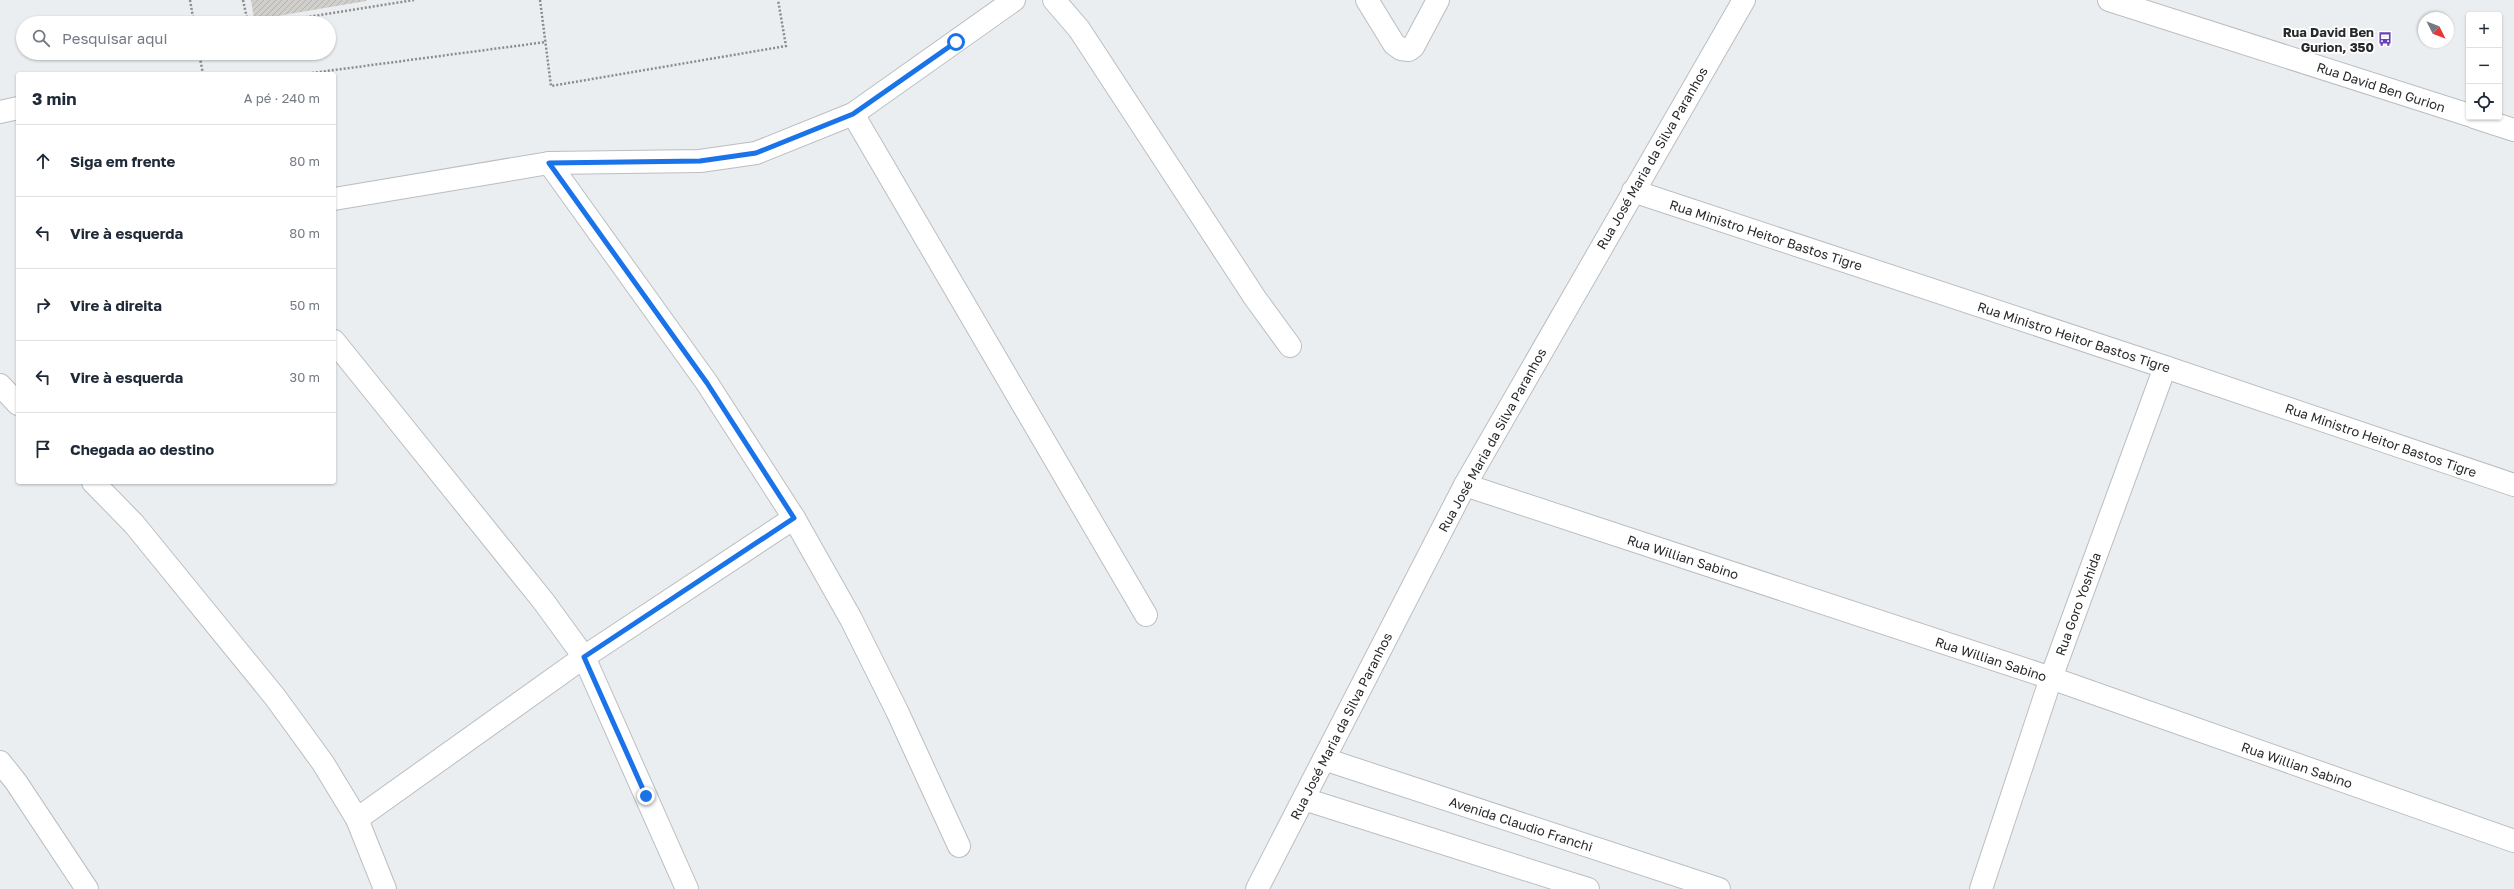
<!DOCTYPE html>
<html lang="pt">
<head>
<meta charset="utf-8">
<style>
  body { margin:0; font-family:"Golos Text",sans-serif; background:#f6f6f7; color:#1f2937 }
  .controls { position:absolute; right:12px; top:12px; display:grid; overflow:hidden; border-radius:4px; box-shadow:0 1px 3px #0004 }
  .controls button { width:36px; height:36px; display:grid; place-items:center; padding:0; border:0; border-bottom:1px solid #e0e1e3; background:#fff; color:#1f2937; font:20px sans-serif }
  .compass { position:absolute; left:2418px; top:12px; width:36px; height:36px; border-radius:50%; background:#fff; box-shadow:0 1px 3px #0004; rotate:132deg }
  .stop { position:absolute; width:12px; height:12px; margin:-9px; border:3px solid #1a73e8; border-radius:50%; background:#fff }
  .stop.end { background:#1a73e8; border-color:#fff; box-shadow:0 1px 4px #0008 }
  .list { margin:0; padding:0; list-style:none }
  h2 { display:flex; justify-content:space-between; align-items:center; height:52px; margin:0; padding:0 16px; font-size:17px }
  h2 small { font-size:13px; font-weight:400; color:#747a83 }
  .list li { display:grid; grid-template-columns:26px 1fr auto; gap:12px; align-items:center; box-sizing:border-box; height:72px; padding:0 16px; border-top:1px solid #e0e1e3 }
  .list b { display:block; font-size:15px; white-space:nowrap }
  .list em { font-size:13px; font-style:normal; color:#747a83 }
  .icon { flex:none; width:22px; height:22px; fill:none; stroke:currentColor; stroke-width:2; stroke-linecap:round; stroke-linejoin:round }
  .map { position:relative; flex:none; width:2514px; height:889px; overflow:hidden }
  .search { position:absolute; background:#fff; box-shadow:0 1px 3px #0004; left:16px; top:16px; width:320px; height:44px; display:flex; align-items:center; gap:10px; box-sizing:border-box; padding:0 14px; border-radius:22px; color:#747a83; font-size:15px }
  .panel { position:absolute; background:#fff; box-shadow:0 1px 3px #0004; left:16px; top:72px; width:320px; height:412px; border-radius:4px }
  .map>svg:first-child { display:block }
  .building { fill:url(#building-hatch) }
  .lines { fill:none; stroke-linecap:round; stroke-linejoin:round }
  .minor-casing { stroke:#bbbec0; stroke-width:24 }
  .path { stroke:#8a8c8e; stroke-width:2.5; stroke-dasharray:2 2; stroke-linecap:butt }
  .minor { stroke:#fff; stroke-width:22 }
  .route { stroke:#1a73e8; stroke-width:5 }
  .labels { text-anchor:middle; stroke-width:3.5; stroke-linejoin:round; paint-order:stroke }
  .poi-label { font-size:13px; font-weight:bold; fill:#28292a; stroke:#fff; text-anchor:end }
  .street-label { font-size:13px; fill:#28292a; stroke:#fff }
</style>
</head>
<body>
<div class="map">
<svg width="2514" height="889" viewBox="0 0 2514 889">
  <defs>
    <pattern id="building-hatch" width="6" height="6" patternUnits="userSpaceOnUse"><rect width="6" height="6" fill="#d1cfcc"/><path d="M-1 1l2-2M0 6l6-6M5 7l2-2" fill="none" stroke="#b3b2af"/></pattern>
  </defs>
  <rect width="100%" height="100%" fill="#ebeef0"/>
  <path class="building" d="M 251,0 L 366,0 L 366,1 L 254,20 Z"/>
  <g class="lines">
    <defs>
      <g id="minor">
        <path d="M 1054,0 L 1079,29 L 1255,298 L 1290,346"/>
        <path d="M 1367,0 L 1394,44 L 1401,49 L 1409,50 L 1413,47 L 1438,0"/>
        <path d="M 2109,0 L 2469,115"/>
        <path d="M 0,112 L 18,108"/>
        <path d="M 853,114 L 1146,615"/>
        <path d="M 2474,117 L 2514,130"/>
        <path d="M 549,163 L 707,383 L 794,518 L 851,619 L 897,711 L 959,846"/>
        <path d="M 1633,191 L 2165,367 L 2514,485"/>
        <path d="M 334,199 L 549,163 L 700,161 L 756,153 L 853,114 L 1014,0"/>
        <path d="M 334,341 L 544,602 L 584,657 L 687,889"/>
        <path d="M 0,385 L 18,404"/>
        <path d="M 93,482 L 134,524 L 275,697 L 323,763 L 357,819 L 385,889"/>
        <path d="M 1465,485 L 2051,678 L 2514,841"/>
        <path d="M 1324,759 L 1719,889"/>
        <path d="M 0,762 L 16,782 L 87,889"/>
        <path d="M 1304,799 L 1588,889"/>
        <path d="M 357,819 L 584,657 L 794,518"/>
        <path d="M 1257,889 L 1465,485 L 1744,0"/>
        <path d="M 1981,889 L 2051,678 L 2165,367"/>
      </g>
    </defs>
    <use href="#minor" class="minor-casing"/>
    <g class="path">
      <path d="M 190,0 L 194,23"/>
      <path d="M 243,0 L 248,23"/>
      <path d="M 540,0 L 551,86 L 786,46 L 778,0"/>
      <path d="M 270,23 L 414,0"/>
      <path d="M 199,53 L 203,74"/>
      <path d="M 304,74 L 546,42"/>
    </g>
    <use href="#minor" class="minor"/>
  </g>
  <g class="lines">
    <path class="route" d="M 646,796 L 584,657 L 794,518 L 707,383 L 549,163 L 700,161 L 756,153 L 853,114 L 956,42"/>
  </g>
  <defs>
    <symbol id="bus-bare" viewBox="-9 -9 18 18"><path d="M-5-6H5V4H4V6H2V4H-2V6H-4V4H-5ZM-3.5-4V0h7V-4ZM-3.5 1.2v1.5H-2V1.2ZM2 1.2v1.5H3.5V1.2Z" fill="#6940b8" stroke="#fff" stroke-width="2.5" paint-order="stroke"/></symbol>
  </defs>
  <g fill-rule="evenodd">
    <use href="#bus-bare" x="2375" y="29" width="20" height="20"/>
  </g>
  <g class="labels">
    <g class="poi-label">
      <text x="2374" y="37">Rua David Ben<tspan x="2374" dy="15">Gurion, 350</tspan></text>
    </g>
    <g class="street-label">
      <text transform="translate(2381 87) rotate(18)" y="5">Rua David Ben Gurion</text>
      <text transform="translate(1652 158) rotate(-60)" y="5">Rua José Maria da Silva Paranhos</text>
      <text transform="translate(1766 235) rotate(18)" y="5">Rua Ministro Heitor Bastos Tigre</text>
      <text transform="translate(2074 337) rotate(18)" y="5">Rua Ministro Heitor Bastos Tigre</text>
      <text transform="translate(1492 440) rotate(-61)" y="5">Rua José Maria da Silva Paranhos</text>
      <text transform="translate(2381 440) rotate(19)" y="5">Rua Ministro Heitor Bastos Tigre</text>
      <text transform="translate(1683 557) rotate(18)" y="5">Rua Willian Sabino</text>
      <text transform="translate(2078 604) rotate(-70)" y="5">Rua Goro Yoshida</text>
      <text transform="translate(1991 659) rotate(18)" y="5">Rua Willian Sabino</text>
      <text transform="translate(1341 726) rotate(-63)" y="5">Rua José Maria da Silva Paranhos</text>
      <text transform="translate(2297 765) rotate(19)" y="5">Rua Willian Sabino</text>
      <text transform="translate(1521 824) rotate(18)" y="5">Avenida Claudio Franchi</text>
    </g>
  </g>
</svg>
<div class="controls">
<button>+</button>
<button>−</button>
<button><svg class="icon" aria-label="locate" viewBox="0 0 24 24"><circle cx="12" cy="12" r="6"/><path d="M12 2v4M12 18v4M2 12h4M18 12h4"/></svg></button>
</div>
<svg class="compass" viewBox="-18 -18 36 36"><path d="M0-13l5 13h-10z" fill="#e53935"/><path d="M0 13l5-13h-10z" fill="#747a83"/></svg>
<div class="stop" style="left:956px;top:42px"></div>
<div class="stop end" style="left:646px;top:796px"></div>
<div class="search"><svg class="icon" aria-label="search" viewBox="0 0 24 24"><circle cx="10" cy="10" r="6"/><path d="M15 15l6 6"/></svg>Pesquisar aqui</div>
<section class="panel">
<h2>3 min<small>A pé · 240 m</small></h2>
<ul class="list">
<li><svg class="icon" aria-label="ahead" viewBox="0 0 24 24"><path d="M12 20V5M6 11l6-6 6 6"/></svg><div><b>Siga em frente</b></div><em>80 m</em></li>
<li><svg class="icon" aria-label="left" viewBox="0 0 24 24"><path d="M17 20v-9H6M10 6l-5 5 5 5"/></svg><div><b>Vire à esquerda</b></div><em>80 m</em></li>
<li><svg class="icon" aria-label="right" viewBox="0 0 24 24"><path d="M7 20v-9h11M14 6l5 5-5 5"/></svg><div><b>Vire à direita</b></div><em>50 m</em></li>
<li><svg class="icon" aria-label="left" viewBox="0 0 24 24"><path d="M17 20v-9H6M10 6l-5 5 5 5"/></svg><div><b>Vire à esquerda</b></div><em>30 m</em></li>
<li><svg class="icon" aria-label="arrive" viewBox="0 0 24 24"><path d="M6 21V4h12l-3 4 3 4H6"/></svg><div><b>Chegada ao destino</b></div></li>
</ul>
</section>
</div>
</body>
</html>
